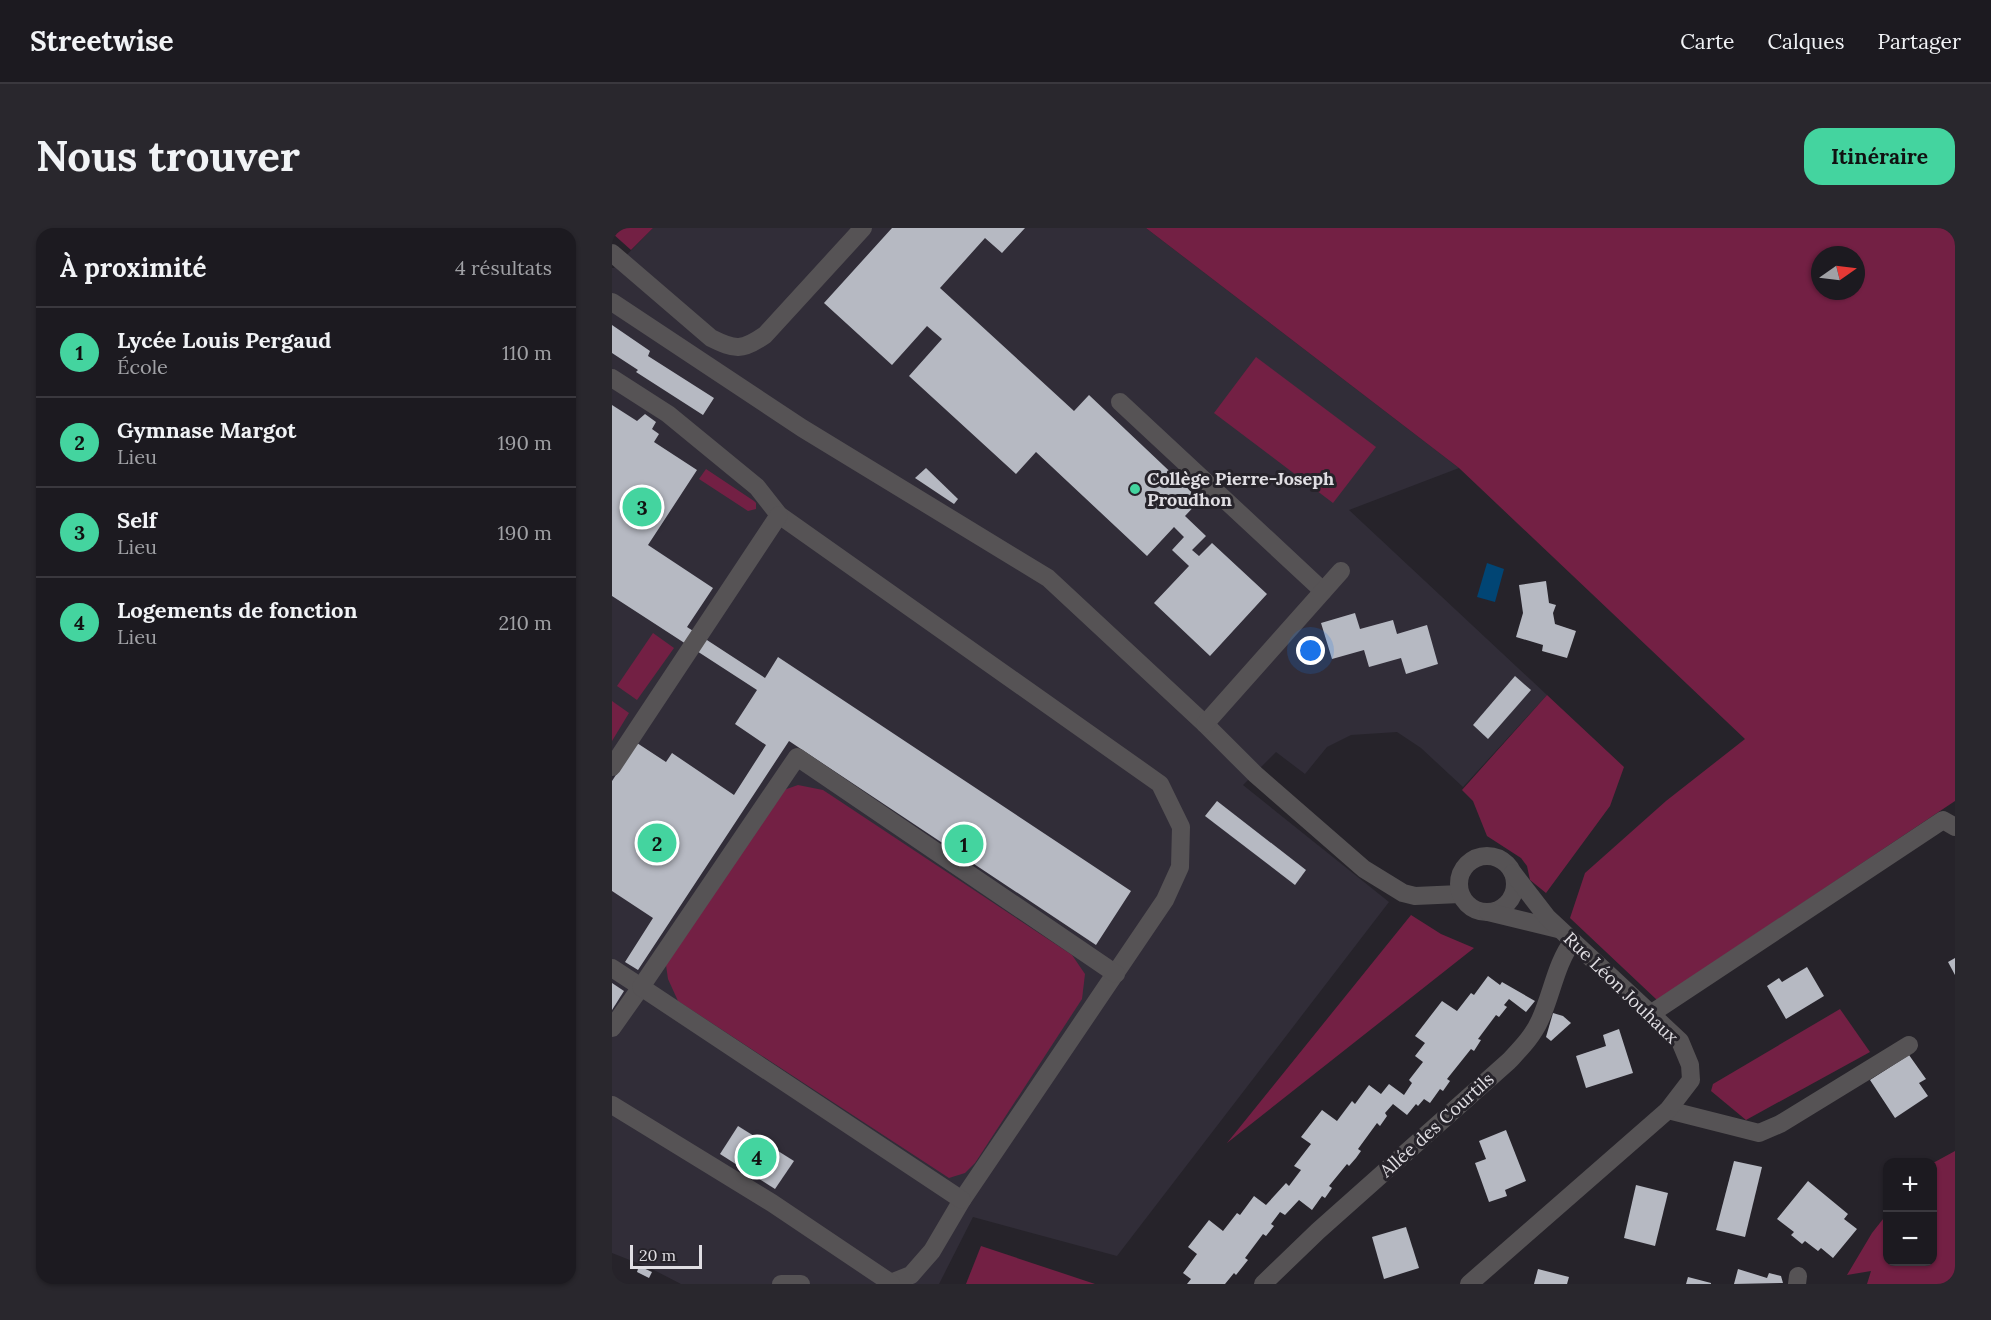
<!DOCTYPE html>
<html lang="fr">
<head>
<meta charset="utf-8">
<style>
  body { margin:0; font-family:Lora,serif; background:#29272d; color:#f1f3f6 }
  .controls { position:absolute; right:18px; bottom:18px; display:grid; overflow:hidden; border-radius:12px; box-shadow:0 2px 4px #0004 }
  .controls button { width:54px; height:54px; display:grid; place-items:center; padding:0; border:0; border-bottom:2px solid #3a383e; background:#1c1a20; color:#f1f3f6; font:30px sans-serif }
  .compass { position:absolute; left:1199px; top:18px; width:54px; height:54px; border-radius:50%; background:#1c1a20; box-shadow:0 2px 4px #0004; rotate:76deg }
  .scale { position:absolute; left:18px; bottom:15px; width:72px; box-sizing:border-box; padding-left:6px; border:3px solid #e0dee3; border-top:0; font-size:16px; line-height:21px; white-space:nowrap; color:#e0dee3; -webkit-text-stroke:4px #26232a; paint-order:stroke }
  .you { position:absolute; left:699px; top:423px; width:21px; height:21px; margin:-15px; border:4px solid #fff; border-radius:50%; background:#1a73e8; box-shadow:0 0 0 9px #1a73e833 }
  .badge { display:grid; place-items:center; width:39px; height:39px; border-radius:50%; background:#44d49f; color:#111; font-size:20px; font-weight:700 }
  .pin { position:absolute; translate:-50% -50%; border:3px solid #fff; box-shadow:0 2px 6px #0006 }
  .list { margin:0; padding:0; list-style:none }
  h2 { display:flex; justify-content:space-between; align-items:center; height:78px; margin:0; padding:0 24px; font-size:26px }
  h2 small { font-size:20px; font-weight:400; color:#a0a1a5 }
  .list li { display:grid; grid-template-columns:39px 1fr auto; gap:18px; align-items:center; box-sizing:border-box; height:90px; padding:0 24px; border-top:2px solid #3a383e }
  .list b { display:block; font-size:22px; white-space:nowrap }
  .list p { margin:0; font-size:20px; white-space:nowrap; color:#a0a1a5 }
  .list em { font-size:20px; font-style:normal; color:#a0a1a5 }
  .map { position:relative; flex:none; width:1343px; height:1056px; overflow:hidden; border-radius:18px }
  header { display:flex; align-items:center; gap:36px; box-sizing:border-box; height:84px; padding:0 30px; background:#1c1a20; border-bottom:2px solid #3a383e }
  header strong { font-size:28px }
  nav { display:flex; gap:33px; margin-inline-start:auto; font-size:21px }
  .intro { display:flex; align-items:center; justify-content:space-between; box-sizing:border-box; height:144px; padding:0 36px }
  h1 { margin:0; font-size:42px }
  .button { padding:15px 27px; border-radius:18px; background:#44d49f; color:#111; font-size:21px; font-weight:700 }
  main { display:flex; gap:36px; padding:0 36px }
  aside { flex:1; background:#1c1a20; border-radius:18px; box-shadow:0 2px 4px #0004 }
  .map>svg:first-child { display:block }
  .built { fill:#312d38 }
  .green { fill:#732044; fill-rule:evenodd }
  .water { fill:#014574 }
  .building { fill:#b6b9c2 }
  .lines { fill:none; stroke-linecap:round; stroke-linejoin:round }
  .minor { stroke:#565355; stroke-width:18 }
  .poi-dot { fill:#44d49f; stroke:#26232a; stroke-width:2 }
  .labels { text-anchor:middle; stroke-width:6; stroke-linejoin:round; paint-order:stroke }
  .poi-label { font-size:18px; font-weight:bold; fill:#e0dee3; stroke:#26232a; text-anchor:start }
  .street-label { font-size:18px; fill:#e0dee3; stroke:#26232a }
</style>
</head>
<body>
<header>
<strong>Streetwise</strong>
<nav><a>Carte</a><a>Calques</a><a>Partager</a></nav>
</header>
<div class="intro"><h1>Nous trouver</h1><a class="button">Itinéraire</a></div>
<main>
<aside>
<h2>À proximité<small>4 résultats</small></h2>
<ul class="list">
<li><span class="badge">1</span><div><b>Lycée Louis Pergaud</b><p>École</p></div><em>110 m</em></li>
<li><span class="badge">2</span><div><b>Gymnase Margot</b><p>Lieu</p></div><em>190 m</em></li>
<li><span class="badge">3</span><div><b>Self</b><p>Lieu</p></div><em>190 m</em></li>
<li><span class="badge">4</span><div><b>Logements de fonction</b><p>Lieu</p></div><em>210 m</em></li>
</ul>
</aside>
<div class="map">
<svg width="1343" height="1056" viewBox="0 0 1343 1056">
  <rect width="100%" height="100%" fill="#26232a"/>
  <path class="built" d="M 41,0 L 534,0 L 847,240 L 737,282 L 935,467 L 851,559 L 809,520 L 785,504 L 739,507 L 715,519 L 693,546 L 664,524 L 631,557 L 777,674 L 505,1028 L 361,989 L 327,1056 L 69,1056 L 38,1040 L 0,1025 L 0,40 L 2,40 Z"/>
  <g class="green">
    <path d="M 0,0 L 41,0 L 19,22 L 0,5 Z"/>
    <path d="M 534,0 L 1343,0 L 1343,573 L 1045,772 L 958,690 L 973,645 L 1054,573 L 1133,511 L 847,240 ZM 1208,27 L 1244,27 L 1244,63 L 1208,63 Z"/>
    <path d="M 644,129 L 764,219 L 721,275 L 602,185 Z"/>
    <path d="M 94,241 L 142,273 L 144,275 L 144,281 L 136,283 L 87,251 Z"/>
    <path d="M 41,405 L 62,420 L 25,472 L 5,458 Z"/>
    <path d="M 935,467 L 1012,539 L 998,578 L 934,665 L 918,652 L 915,638 L 909,630 L 875,608 L 861,573 L 850,562 Z"/>
    <path d="M 0,473 L 17,485 L 0,513 Z"/>
    <path d="M 186,557 L 211,562 L 460,727 L 473,746 L 470,771 L 363,935 L 353,945 L 337,950 L 66,773 L 56,751 L 53,730 L 166,564 Z"/>
    <path d="M 799,687 L 829,706 L 862,720 L 615,915 Z"/>
    <path d="M 1228,781 L 1258,824 L 1134,892 L 1099,863 L 1101,856 Z"/>
    <path d="M 1343,923 L 1343,1056 L 1255,1056 L 1259,1043 L 1235,1047 L 1260,1005 L 1275,986 L 1276,1034 L 1320,1034 L 1321,935 Z"/>
    <path d="M 369,1018 L 483,1056 L 354,1056 Z"/>
  </g>
  <path class="water" d="M 875,335 L 892,341 L 883,374 L 865,369 Z"/>
  <g class="building">
    <path d="M 280,0 L 413,0 L 390,25 L 373,10 L 328,60 L 462,183 L 477,167 L 588,272 L 573,288 L 594,308 L 580,322 L 587,328 L 600,315 L 655,366 L 598,428 L 542,375 L 577,338 L 560,322 L 572,309 L 562,299 L 535,328 L 424,224 L 404,246 L 297,148 L 330,111 L 315,98 L 280,137 L 212,75 Z"/>
    <path d="M 0,97 L 38,123 L 36,128 L 102,170 L 91,187 L 24,144 L 26,142 L 0,125 Z"/>
    <path d="M 0,177 L 25,193 L 33,186 L 44,194 L 40,201 L 47,206 L 42,214 L 85,242 L 36,317 L 101,360 L 75,399 L 153,450 L 166,429 L 519,663 L 484,717 L 177,513 L 26,742 L 13,734 L 41,690 L 0,663 L 0,553 L 25,515 L 54,534 L 60,525 L 122,567 L 154,517 L 123,496 L 145,462 L 0,368 Z"/>
    <path d="M 314,240 L 346,271 L 342,276 L 303,250 Z"/>
    <path d="M 934,353 L 937,375 L 944,377 L 941,385 L 943,396 L 964,403 L 955,430 L 930,423 L 931,417 L 904,409 L 911,385 L 907,357 Z"/>
    <path d="M 743,385 L 748,401 L 781,392 L 785,406 L 815,397 L 826,436 L 794,446 L 789,430 L 757,439 L 752,422 L 720,431 L 709,395 Z"/>
    <path d="M 903,448 L 919,462 L 876,511 L 861,497 Z"/>
    <path d="M 605,573 L 694,642 L 683,657 L 593,588 Z"/>
    <path d="M 1343,730 L 1343,747 L 1336,734 Z"/>
    <path d="M 1195,739 L 1212,768 L 1174,791 L 1155,758 L 1167,750 L 1170,754 Z"/>
    <path d="M 876,748 L 888,757 L 890,754 L 923,773 L 914,784 L 897,771 L 892,777 L 895,779 L 887,789 L 884,787 L 866,811 L 869,812 L 862,823 L 859,821 L 835,851 L 838,853 L 831,863 L 828,861 L 818,875 L 812,871 L 806,878 L 804,876 L 795,887 L 781,876 L 773,885 L 775,888 L 768,898 L 765,895 L 746,921 L 749,923 L 744,930 L 737,938 L 735,936 L 717,958 L 720,960 L 713,970 L 710,968 L 700,982 L 687,972 L 673,987 L 668,984 L 659,996 L 662,998 L 654,1008 L 651,1006 L 633,1030 L 636,1032 L 624,1047 L 622,1045 L 613,1056 L 575,1056 L 579,1051 L 571,1045 L 585,1026 L 576,1019 L 597,992 L 611,1003 L 625,985 L 628,987 L 642,968 L 654,977 L 674,955 L 677,958 L 689,942 L 682,938 L 699,916 L 689,909 L 710,882 L 725,893 L 740,873 L 743,876 L 757,857 L 769,866 L 777,856 L 792,867 L 800,855 L 797,852 L 811,834 L 803,828 L 813,815 L 803,808 L 830,773 L 845,783 L 859,765 L 862,767 Z"/>
    <path d="M 0,755 L 12,763 L 0,782 Z"/>
    <path d="M 941,785 L 951,788 L 959,795 L 939,813 L 934,809 Z"/>
    <path d="M 1007,801 L 1021,845 L 974,860 L 964,828 L 994,818 L 991,807 Z"/>
    <path d="M 1297,827 L 1314,851 L 1307,855 L 1316,868 L 1283,890 L 1258,852 Z"/>
    <path d="M 126,898 L 182,933 L 163,961 L 108,926 Z"/>
    <path d="M 894,902 L 914,953 L 893,962 L 895,968 L 877,974 L 863,935 L 874,931 L 867,913 Z"/>
    <path d="M 1122,933 L 1150,939 L 1133,1009 L 1104,1002 Z"/>
    <path d="M 1196,953 L 1236,986 L 1232,991 L 1245,1001 L 1221,1030 L 1209,1020 L 1206,1023 L 1193,1013 L 1190,1016 L 1179,1007 L 1182,1004 L 1165,991 Z"/>
    <path d="M 1024,957 L 1056,965 L 1043,1018 L 1012,1010 Z"/>
    <path d="M 794,999 L 807,1040 L 772,1051 L 760,1009 Z"/>
    <path d="M 27,1038 L 40,1044 L 37,1050 L 25,1044 Z"/>
    <path d="M 926,1041 L 957,1049 L 955,1056 L 922,1056 Z"/>
    <path d="M 1126,1041 L 1155,1050 L 1157,1045 L 1169,1048 L 1171,1055 L 1122,1056 Z"/>
    <path d="M 1076,1049 L 1099,1055 L 1099,1056 L 1074,1056 Z"/>
  </g>
  <g class="lines">
    <g class="minor">
      <path d="M 0,25 L 99,110 C 123,122 130,123 153,107 L 251,0"/>
      <path d="M 0,74 L 190,200 L 436,350 L 593,496 L 643,546 L 752,641 L 791,665 L 803,668 L 848,666"/>
      <path d="M 0,150 L 56,186 L 145,259 L 167,287 L 548,556 L 569,599 L 568,639 L 553,672 L 350,972 L 320,1023 L 299,1047 L 276,1056"/>
      <path d="M 508,174 L 711,363"/>
      <path d="M 593,496 L 729,343"/>
      <path d="M 0,539 L 167,287"/>
      <circle cx="875" cy="656" r="28"/>
      <path d="M 876,684 L 946,701"/>
      <path d="M 0,740 L 29,759 L 0,800"/>
      <path d="M 1040,785 L 1331,592 L 1343,599"/>
      <path d="M 0,877 L 160,975 L 279,1055"/>
      <path d="M 1056,882 L 1147,905 L 1168,896 L 1297,817"/>
      <path d="M 350,972 L 29,759 L 185,529 L 504,746"/>
      <path d="M 169,1056 L 189,1056"/>
      <path d="M 651,1056 L 706,1003 L 897,833 C 909,820 921,808 928,792 C 940,766 944,735 961,713"/>
      <path d="M 857,1056 L 1056,882 L 1079,852 L 1078,837 L 1068,813 L 935,689 L 901,645"/>
      <path d="M 1185,1056 L 1186,1048"/>
    </g>
  </g>
  <circle class="poi-dot" cx="523" cy="261" r="6"/>
  <g class="labels">
    <g class="poi-label">
      <text x="535" y="257">Collège Pierre-Joseph<tspan x="535" dy="21">Proudhon</tspan></text>
    </g>
    <g class="street-label">
      <text transform="translate(1009 760) rotate(44)" y="6">Rue Léon Jouhaux</text>
      <text transform="translate(825 897) rotate(-42)" y="6">Allée des Courtils</text>
    </g>
  </g>
</svg>
<div class="controls">
<button>+</button>
<button>−</button>
</div>
<svg class="compass" viewBox="-18 -18 36 36"><path d="M0-13l5 13h-10z" fill="#e53935"/><path d="M0 13l5-13h-10z" fill="#a0a1a5"/></svg>
<div class="scale">20 m</div>
<div class="you"></div>
<div class="pin badge" style="left:352px;top:616px">1</div>
<div class="pin badge" style="left:45px;top:615px">2</div>
<div class="pin badge" style="left:30px;top:279px">3</div>
<div class="pin badge" style="left:145px;top:929px">4</div>
</div>
</main>
</body>
</html>
